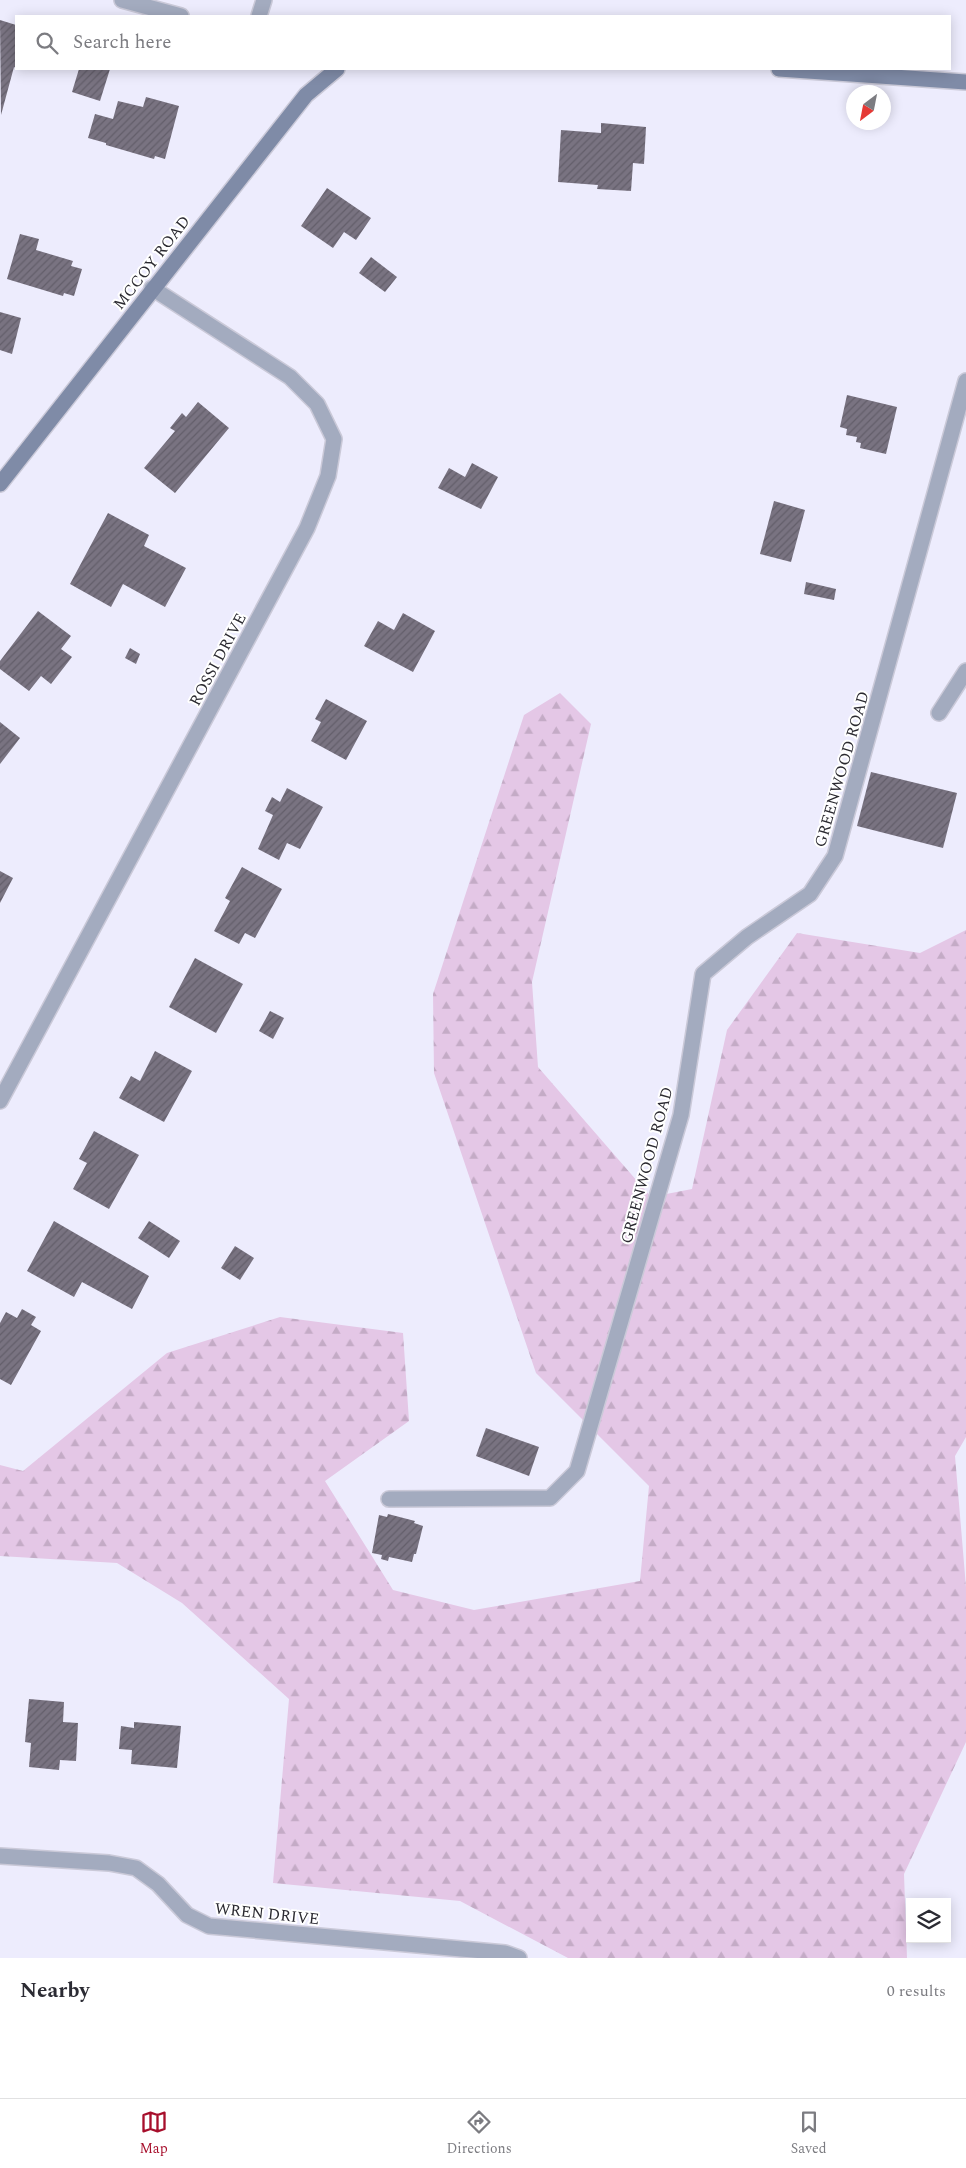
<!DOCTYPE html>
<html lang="en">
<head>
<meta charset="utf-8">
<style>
  body { margin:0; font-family:Spectral,serif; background:#f2f2f3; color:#2b2b33 }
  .controls { position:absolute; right:15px; bottom:15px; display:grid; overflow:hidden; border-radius:0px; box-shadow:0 2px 12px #0003 }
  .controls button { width:45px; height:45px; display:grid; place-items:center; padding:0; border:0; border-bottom:1px solid #e1e1e2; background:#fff; color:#2b2b33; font:25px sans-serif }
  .compass { position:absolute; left:846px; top:85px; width:45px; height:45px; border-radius:50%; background:#fff; box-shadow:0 2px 12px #0003; rotate:212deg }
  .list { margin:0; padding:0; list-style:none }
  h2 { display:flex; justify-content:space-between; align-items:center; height:65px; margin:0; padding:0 20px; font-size:21px }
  h2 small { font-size:16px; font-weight:400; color:#7c7c81 }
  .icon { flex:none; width:28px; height:28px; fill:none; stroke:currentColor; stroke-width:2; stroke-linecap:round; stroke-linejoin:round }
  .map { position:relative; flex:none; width:966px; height:1958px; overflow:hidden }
  .search { position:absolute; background:#fff; box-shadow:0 2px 12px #0003; left:15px; right:15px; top:15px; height:55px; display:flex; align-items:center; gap:12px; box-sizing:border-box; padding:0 18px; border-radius:0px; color:#7c7c81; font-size:19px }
  .sheet { height:140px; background:#fff }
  nav { display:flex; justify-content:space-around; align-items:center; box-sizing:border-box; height:70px; border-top:1px solid #e1e1e2; background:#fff; font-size:14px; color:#7c7c81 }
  nav a { display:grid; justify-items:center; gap:2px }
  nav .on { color:#a70f2c }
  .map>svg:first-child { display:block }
  .forest { fill:url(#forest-firs) }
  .building { fill:url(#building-hatch) }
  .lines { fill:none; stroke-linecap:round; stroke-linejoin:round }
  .lane-casing { stroke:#cac9d8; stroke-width:18 }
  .street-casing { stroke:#cac9d8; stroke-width:18 }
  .secondary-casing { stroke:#cac9d8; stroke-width:18 }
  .lane { stroke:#a3abbf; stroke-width:15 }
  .street { stroke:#a3abbf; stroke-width:15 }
  .secondary { stroke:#7f8ba7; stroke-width:15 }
  .labels { text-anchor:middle; stroke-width:4; stroke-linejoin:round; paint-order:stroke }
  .street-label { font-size:16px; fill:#2a2930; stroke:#fff }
</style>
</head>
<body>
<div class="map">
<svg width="966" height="1958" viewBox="0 0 966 1958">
  <defs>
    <pattern id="forest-firs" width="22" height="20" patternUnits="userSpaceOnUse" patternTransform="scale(1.25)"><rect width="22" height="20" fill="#e4c7e6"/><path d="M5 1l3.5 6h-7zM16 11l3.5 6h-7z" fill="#c4abc6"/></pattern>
    <pattern id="building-hatch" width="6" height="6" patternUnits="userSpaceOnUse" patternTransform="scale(1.25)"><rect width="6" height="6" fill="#797381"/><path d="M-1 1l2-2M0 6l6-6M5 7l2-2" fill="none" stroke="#635e6a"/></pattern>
  </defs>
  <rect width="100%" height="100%" fill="#edecfd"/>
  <path class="forest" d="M 560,693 L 591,724 L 532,982 L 538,1067 L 651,1197 L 692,1189 L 727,1030 L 797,933 L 920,953 L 966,930 L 966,1437 L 955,1456 L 966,1587 L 966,1742 L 904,1874 L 907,1958 L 568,1958 L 460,1901 L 273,1883 L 289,1699 L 182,1603 L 117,1563 L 0,1556 L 0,1465 L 23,1471 L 167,1353 L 280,1317 L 403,1333 L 409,1421 L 325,1481 L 393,1590 L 474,1610 L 640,1581 L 649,1486 L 536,1373 L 434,1073 L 433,994 L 524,715 Z"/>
  <g class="building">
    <path d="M 0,20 L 16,25 L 16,68 L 14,67 L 1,115 Z"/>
    <path d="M 79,69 L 110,69 L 100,101 L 72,92 Z"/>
    <path d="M 146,97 L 179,106 L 165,159 L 155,156 L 154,159 L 106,145 L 106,143 L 88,138 L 95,114 L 113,119 L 118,101 L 143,107 Z"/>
    <path d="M 601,123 L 646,127 L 644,164 L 633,163 L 631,191 L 597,189 L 598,185 L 558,182 L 561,130 L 601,133 Z"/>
    <path d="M 327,188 L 371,218 L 356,240 L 344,232 L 333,248 L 301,226 Z"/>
    <path d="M 20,234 L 39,239 L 36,250 L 73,261 L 71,266 L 82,269 L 74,296 L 64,293 L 63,296 L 7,279 Z"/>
    <path d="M 371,257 L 397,277 L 385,292 L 359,273 Z"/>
    <path d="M 0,312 L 21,318 L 12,354 L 0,350 Z"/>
    <path d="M 847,395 L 897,407 L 886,454 L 860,448 L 861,443 L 856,442 L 857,437 L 846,435 L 847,429 L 840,427 Z"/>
    <path d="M 198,402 L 229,428 L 175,493 L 144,468 L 175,431 L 170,428 L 182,413 L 186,417 Z"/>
    <path d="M 472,463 L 498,477 L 481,509 L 438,488 L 449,468 L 465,477 Z"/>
    <path d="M 774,501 L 805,510 L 791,562 L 760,554 Z"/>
    <path d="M 108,513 L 149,535 L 144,546 L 186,568 L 165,607 L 123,584 L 111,607 L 70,584 Z"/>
    <path d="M 806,582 L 836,589 L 834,600 L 804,594 Z"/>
    <path d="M 38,611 L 71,636 L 61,649 L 72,657 L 51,684 L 41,676 L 29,691 L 0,669 L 0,661 Z"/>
    <path d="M 403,613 L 435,631 L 413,672 L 364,646 L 378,621 L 394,630 Z"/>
    <path d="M 130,648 L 140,654 L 136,664 L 125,658 Z"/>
    <path d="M 326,699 L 367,721 L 346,760 L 311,741 L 321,722 L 315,719 Z"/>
    <path d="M 0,722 L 20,738 L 0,764 Z"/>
    <path d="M 871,772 L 957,793 L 943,848 L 857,826 Z"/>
    <path d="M 287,788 L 323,807 L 300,849 L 287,843 L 279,860 L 258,849 L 273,815 L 265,811 L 272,797 L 280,802 Z"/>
    <path d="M 242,867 L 282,889 L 255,938 L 245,933 L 239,944 L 214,931 L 230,901 L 225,898 Z"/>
    <path d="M 0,871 L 13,878 L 0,903 Z"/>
    <path d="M 195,958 L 243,984 L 216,1033 L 169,1007 Z"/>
    <path d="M 270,1011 L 284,1018 L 273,1039 L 259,1031 Z"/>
    <path d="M 155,1051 L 192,1071 L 164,1122 L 119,1098 L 131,1076 L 140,1081 Z"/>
    <path d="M 94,1131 L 139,1155 L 109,1209 L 73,1189 L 87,1163 L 79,1159 Z"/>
    <path d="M 54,1221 L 149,1276 L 132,1309 L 82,1282 L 74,1297 L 27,1271 Z"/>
    <path d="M 149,1221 L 180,1241 L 169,1258 L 138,1238 Z"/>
    <path d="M 235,1246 L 254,1258 L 240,1280 L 221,1268 Z"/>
    <path d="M 22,1309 L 36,1317 L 31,1325 L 41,1331 L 11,1385 L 0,1379 L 0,1323 L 6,1312 L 17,1318 Z"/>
    <path d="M 486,1428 L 539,1447 L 529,1476 L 476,1456 Z"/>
    <path d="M 388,1514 L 415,1521 L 414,1523 L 423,1526 L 416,1554 L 414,1554 L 412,1562 L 389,1557 L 388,1561 L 381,1559 L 382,1555 L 372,1553 L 379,1515 L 387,1517 Z"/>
    <path d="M 29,1699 L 64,1702 L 63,1722 L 78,1723 L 76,1761 L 60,1760 L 59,1770 L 29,1767 L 31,1743 L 25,1742 Z"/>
    <path d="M 134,1722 L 181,1726 L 177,1768 L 131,1764 L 132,1750 L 119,1749 L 121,1726 L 134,1728 Z"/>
  </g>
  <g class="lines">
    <defs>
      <path id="lane" d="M 939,713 L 966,671"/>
      <g id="street">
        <path d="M 122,0 L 181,16"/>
        <path d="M 259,16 L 264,0"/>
        <path d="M 0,1101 L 307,528 L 328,476 L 334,439 L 317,404 L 290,377 L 152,288"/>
        <path d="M 389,1499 L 550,1498 L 577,1471 L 681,1115 L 703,974 L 747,937 L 810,894 L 835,856 L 966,381"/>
        <path d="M 0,1856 L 109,1863 L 136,1868 L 158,1884 L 187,1915 L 209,1926 L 505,1953 L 519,1958"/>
      </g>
      <g id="secondary">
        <path d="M 779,69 L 966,82"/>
        <path d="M 0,484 L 306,95 L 337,69"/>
      </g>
    </defs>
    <use href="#lane" class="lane-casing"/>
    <use href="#street" class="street-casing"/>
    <use href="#secondary" class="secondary-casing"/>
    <use href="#lane" class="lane"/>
    <use href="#street" class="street"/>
    <use href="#secondary" class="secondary"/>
  </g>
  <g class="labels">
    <g class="street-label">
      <text transform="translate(151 262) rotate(-52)" y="6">MCCOY ROAD</text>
      <text transform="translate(217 659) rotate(-62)" y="6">ROSSI DRIVE</text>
      <text transform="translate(841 769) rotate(-74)" y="6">GREENWOOD ROAD</text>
      <text transform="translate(646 1165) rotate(-75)" y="6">GREENWOOD ROAD</text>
      <text transform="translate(267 1913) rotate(6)" y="6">WREN DRIVE</text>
    </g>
  </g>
</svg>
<div class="controls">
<button><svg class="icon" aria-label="layers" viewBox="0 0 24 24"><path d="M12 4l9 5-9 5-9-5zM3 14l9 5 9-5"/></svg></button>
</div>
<svg class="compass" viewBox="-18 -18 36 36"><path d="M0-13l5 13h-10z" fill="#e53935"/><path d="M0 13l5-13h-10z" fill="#7c7c81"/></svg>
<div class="search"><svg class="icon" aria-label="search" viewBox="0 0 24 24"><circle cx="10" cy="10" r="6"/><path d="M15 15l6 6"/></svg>Search here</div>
</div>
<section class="sheet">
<h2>Nearby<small>0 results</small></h2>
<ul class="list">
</ul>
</section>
<nav>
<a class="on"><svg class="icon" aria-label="map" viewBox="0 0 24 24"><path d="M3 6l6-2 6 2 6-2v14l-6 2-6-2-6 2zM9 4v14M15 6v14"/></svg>Map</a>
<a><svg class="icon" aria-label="directions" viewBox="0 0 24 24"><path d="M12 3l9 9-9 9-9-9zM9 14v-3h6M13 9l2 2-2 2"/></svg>Directions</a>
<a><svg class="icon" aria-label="saved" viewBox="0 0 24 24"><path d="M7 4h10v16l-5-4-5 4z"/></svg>Saved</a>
</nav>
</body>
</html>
